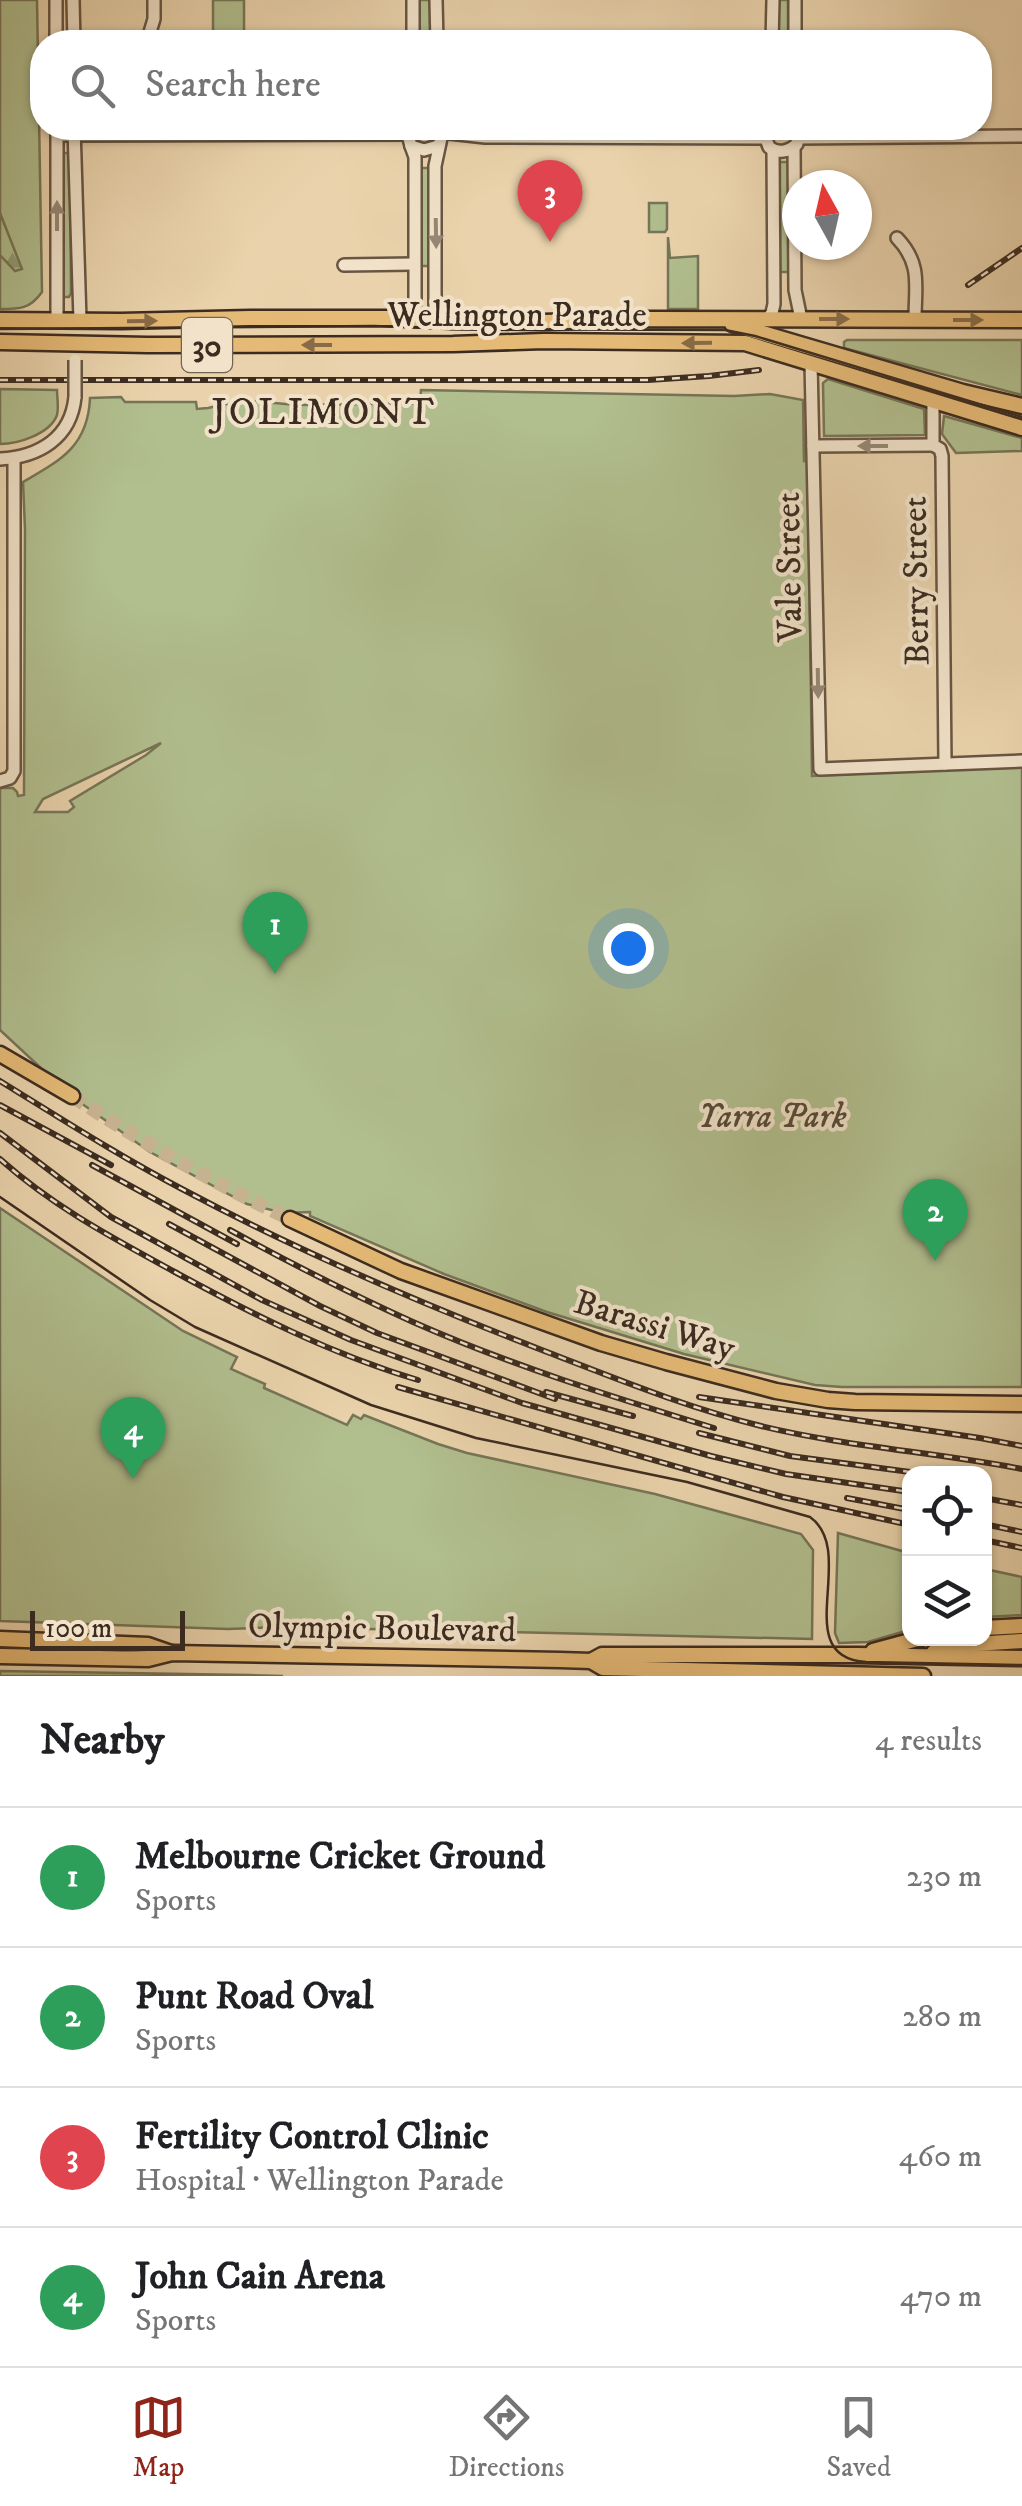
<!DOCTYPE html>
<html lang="en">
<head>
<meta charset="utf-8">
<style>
  body { margin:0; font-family:"IM FELL DW Pica",serif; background:#f2f2f2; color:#202124 }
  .controls { position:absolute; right:30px; bottom:30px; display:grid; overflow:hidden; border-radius:20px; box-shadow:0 2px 8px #0004 }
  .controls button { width:90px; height:90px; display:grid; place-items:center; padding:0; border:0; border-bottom:2px solid #e0e0e0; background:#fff; color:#202124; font:50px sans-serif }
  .compass { position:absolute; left:782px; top:170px; width:90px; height:90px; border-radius:50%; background:#fff; box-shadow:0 2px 8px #0004; rotate:352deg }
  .scale { position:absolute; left:30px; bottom:25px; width:155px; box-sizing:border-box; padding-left:10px; border:5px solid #3c2c20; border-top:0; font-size:28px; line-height:35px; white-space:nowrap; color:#3c2c20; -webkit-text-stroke:8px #f1e2c9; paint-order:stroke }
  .you { position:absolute; left:628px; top:948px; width:35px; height:35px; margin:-25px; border:8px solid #fff; border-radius:50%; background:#1a73e8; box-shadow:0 0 0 15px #1a73e833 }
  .badge { display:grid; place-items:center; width:65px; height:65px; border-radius:50%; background:#8f2418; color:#fff; font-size:32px; font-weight:700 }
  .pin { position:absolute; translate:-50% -82px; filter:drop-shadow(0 2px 5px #0008) }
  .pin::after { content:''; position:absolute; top:52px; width:35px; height:30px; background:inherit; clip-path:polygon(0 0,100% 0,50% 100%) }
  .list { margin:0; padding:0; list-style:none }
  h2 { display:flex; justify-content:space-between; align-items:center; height:130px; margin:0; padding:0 40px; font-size:42px }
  h2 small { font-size:32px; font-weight:400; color:#757577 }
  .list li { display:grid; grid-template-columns:65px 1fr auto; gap:30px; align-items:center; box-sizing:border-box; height:140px; padding:0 40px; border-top:2px solid #e0e0e0 }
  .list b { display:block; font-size:38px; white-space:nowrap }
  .list p { margin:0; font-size:32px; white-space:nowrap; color:#757577 }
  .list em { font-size:32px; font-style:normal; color:#757577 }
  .icon { flex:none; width:55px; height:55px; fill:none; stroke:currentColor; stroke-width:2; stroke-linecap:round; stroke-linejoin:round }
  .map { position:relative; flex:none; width:1022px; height:1676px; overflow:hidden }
  .search { position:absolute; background:#fff; box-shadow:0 2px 8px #0004; left:30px; right:30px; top:30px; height:110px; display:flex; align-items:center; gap:25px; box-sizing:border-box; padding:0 35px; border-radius:40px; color:#757577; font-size:38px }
  .sheet { height:690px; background:#fff }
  nav { display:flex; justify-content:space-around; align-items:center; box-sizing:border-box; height:140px; border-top:2px solid #e0e0e0; background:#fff; font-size:28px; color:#757577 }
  nav a { display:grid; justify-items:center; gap:5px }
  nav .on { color:#8f2418 }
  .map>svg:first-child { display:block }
  .green { fill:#b1be8e; stroke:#767557; stroke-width:2.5; fill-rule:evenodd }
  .forest { fill:url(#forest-firs); stroke:#767557; stroke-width:2.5 }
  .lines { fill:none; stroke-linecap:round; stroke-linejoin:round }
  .major-tunnel { stroke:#c7b290; stroke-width:14; stroke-dasharray:14 7; stroke-linecap:butt }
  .minor-casing { stroke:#685643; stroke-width:16 }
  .major-casing { stroke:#3c2c20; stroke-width:19 }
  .minor { stroke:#f1e2c9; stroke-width:11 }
  .major { stroke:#e5ba76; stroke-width:14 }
  .tram { stroke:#3c2c20; stroke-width:2.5 }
  .rail-casing { stroke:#3c2c20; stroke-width:6 }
  .rail { stroke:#f1e2c9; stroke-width:2.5; stroke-dasharray:8; stroke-linecap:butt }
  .minor-bridge-casing { stroke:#685643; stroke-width:16; stroke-linecap:butt }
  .minor-bridge { stroke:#f1e2c9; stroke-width:11 }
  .oneway { fill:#968774 }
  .oneway2 { fill:#886c47 }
  .labels { text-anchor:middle; stroke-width:8; stroke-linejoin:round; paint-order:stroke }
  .shield { fill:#f1e2c9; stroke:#726353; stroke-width:2.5 }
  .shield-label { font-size:32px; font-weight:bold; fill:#3c2c20 }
  .street-label { font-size:35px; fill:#3c2c20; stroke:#f1e2c9 }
  .park-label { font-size:35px; font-style:italic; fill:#534936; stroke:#f1e2c9 }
  .neighbourhood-label { font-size:38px; letter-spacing:2.5px; fill:#3c2c20; stroke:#f1e2c9 }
</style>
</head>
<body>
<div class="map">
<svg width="1022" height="1676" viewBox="0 0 1022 1676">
  <defs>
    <pattern id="forest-firs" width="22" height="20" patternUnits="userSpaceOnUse" patternTransform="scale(2.5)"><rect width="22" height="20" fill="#b1be8e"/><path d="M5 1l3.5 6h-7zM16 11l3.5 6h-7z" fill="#919b74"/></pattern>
  </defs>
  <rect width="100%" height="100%" fill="#ead3ac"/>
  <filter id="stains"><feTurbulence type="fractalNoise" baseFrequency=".002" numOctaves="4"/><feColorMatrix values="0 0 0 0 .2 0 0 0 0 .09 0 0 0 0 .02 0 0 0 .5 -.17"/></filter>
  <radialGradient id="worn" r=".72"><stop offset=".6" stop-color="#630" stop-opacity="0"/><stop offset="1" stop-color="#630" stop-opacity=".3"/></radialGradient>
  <g class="green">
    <path d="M 0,0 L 37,0 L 42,292 C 30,309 20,309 0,309 Z"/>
    <rect x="213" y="0" width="31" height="42"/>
    <path d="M 418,0 L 430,0 L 430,42 L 419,42 Z"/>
    <rect x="777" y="0" width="11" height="42"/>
    <path d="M 61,153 L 68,153 L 70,156 L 71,293 L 69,297 L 62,297 Z"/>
    <path d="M 779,162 L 789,162 L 790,272 L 780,272 Z"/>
    <path d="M 419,168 L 430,168 L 431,266 L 419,266 Z"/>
    <path d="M 649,203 L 667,203 L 667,229 L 665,232 L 649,232 Z"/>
    <path d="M 668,237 L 670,258 L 698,256 L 698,309 L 668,309 Z"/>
    <path d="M 847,340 L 1022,340 L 1022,395 L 844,348 L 844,342 Z"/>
    <path d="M 828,379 L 924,409 L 925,435 L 824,436 L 823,383 Z"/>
    <path d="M 0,389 L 57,390 C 57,397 59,408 57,415 C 50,434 18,444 0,444 Z"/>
    <path d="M 421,390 L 734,396 L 770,394 L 803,400 L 804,461 L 808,462 L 812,776 L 1022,766 L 1022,1387 L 842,1387 L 815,1385 L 684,1354 L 547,1312 L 444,1274 L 310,1216 L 310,1212 L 284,1213 L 247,1204 L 150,1152 L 71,1096 L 0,1030 L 0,788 L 13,788 L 17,792 L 18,796 L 24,795 L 25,529 L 23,482 C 61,460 88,446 90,398 L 121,397 L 125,402 L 196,402 L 197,409 L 208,408 L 244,400 L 296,405 L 420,403 ZM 161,743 L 146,755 L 70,801 L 74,807 L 68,812 L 35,812 L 43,799 Z"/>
    <path d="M 944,416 L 1022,438 L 1022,451 L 956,453 L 942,434 Z"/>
    <path d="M 0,1208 L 183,1331 L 237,1357 L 231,1369 L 265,1384 L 264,1388 L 347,1425 L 353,1415 L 361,1419 L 364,1415 L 438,1444 L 467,1453 L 655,1494 L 801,1534 L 813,1550 L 812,1639 L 282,1627 L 228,1629 L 0,1621 Z"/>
    <path d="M 838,1533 L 909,1553 L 909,1630 L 868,1642 L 839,1643 L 835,1633 Z"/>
    <path d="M 985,1569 L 1022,1577 L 1022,1615 L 985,1617 Z"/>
    <path d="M 0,1671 L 249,1675 L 283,1676 L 0,1676 Z"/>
  </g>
  <path class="forest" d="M 0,213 L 22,269 L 15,271 L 0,255 Z"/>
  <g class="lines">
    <path class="major-tunnel" d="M 72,1096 C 142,1142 214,1183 290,1219"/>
    <defs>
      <g id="minor">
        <path d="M 56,0 L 56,42"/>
        <path d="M 73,0 L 74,42"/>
        <path d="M 436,0 L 437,42"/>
        <path d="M 795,0 L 795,42"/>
        <path d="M 147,42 L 154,19 L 154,0"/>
        <path d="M 413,42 L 413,0"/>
        <path d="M 772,42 L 773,0"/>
        <path d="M 74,128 L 80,320"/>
        <path d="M 414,128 L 408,135 L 411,146 L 424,150 L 438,146"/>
        <path d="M 435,128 L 440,132 L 441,138 L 435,166 L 435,320"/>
        <path d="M 773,128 C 765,132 765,138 769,147 C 777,154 789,152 797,144 L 798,133 L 792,128"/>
        <path d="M 440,132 L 485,137 L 765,138"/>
        <path d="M 57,135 L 408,134"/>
        <path d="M 798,138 L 1022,136"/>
        <path d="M 411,146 L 415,157 L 415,319"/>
        <path d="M 794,147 L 795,290 L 801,319"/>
        <path d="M 897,238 C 922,264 915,286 915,319"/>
        <path d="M 344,265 L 414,264"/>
        <path d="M 57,319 L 57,132"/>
        <path d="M 767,319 L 772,313 L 774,304 L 773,150"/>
        <path d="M 811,363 L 820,769 L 1022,761"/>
        <path d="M 933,401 L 933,445 L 940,449 L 942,456 L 945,764"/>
        <path d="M 813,446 L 933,445"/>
        <path d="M 0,459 C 39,457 71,438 75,397"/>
        <path d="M 0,781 L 10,778 L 14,771 L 14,458"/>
      </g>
      <g id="major">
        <path d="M 0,320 L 121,321 L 250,318 L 399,318 L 451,321 L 544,322 L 648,319 L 1022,320"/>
        <path d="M 732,324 L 963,392 L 1022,406"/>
        <path d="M 0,342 L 148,345 L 453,344 L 544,341 L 745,343 L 1022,428"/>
        <path d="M 0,1054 L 72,1096"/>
        <path d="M 290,1219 L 401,1271 L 601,1343 L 666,1362 L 776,1391 L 828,1400 L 855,1402 L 1022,1404"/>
        <path d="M 984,1628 L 1022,1626"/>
        <path d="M 0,1639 L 148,1645 L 171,1653"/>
        <path d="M 873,1651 L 921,1638"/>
        <path d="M 934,1652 L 974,1644 L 1022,1641"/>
        <path d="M 0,1656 L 148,1659 L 172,1653 L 560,1660 L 591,1661 L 603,1668 L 923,1676"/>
        <path d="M 591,1661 L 602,1655 L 858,1655 L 1022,1658"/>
      </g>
    </defs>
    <use href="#minor" class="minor-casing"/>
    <use href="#major" class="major-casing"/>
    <use href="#minor" class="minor"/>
    <use href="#major" class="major"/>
    <g class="tram">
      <path d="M 0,329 L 374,326 L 453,329 L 725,330 L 755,336 L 1022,417"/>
      <path d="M 0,1197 L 150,1300 L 195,1327 L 371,1405 L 476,1438 L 687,1482 L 810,1517 C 859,1552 788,1657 866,1662 L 1022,1665"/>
    </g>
    <defs>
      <g id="rail">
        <path d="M 968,285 L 1022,248"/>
        <path d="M 0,380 L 648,380 L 709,376 L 759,370"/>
        <path d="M 0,1081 C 60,1118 119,1156 182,1189 C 300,1252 422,1304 547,1352 C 617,1379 688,1408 761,1426 C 847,1447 936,1452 1022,1469"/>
        <path d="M 0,1105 L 111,1165"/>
        <path d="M 0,1133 L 111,1217 L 262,1300 L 351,1340 L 522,1403 L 711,1456 L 786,1474 L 910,1492"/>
        <path d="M 0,1159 C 54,1207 111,1237 173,1271 C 252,1314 331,1354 418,1380"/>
        <path d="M 92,1165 L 237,1244"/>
        <path d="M 169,1224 L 320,1306 L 377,1333 L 555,1399"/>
        <path d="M 230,1230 C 290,1263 351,1294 413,1322 C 510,1365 613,1397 714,1428"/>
        <path d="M 398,1387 L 783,1497 L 910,1525"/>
        <path d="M 546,1392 L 633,1416"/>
        <path d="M 699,1397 L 980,1438 L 1022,1446"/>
        <path d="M 699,1433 L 790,1456 L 925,1474"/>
        <path d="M 847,1498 L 910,1510"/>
        <path d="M 984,1498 L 1022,1505"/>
        <path d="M 984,1524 L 1022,1532"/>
        <path d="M 984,1540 L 1022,1548"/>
      </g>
    </defs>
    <use href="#rail" class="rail-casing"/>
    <use href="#rail" class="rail"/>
    <defs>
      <path id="minor-bridge" d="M 75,360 L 75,397"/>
    </defs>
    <use href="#minor-bridge" class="minor-bridge-casing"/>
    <use href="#minor-bridge" class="minor-bridge"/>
  </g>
  <defs><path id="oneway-solid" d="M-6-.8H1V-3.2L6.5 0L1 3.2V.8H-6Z" transform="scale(2.5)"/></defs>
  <g class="oneway">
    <use href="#oneway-solid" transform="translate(57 216) rotate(-90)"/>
    <use href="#oneway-solid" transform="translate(436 233) rotate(89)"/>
    <use href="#oneway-solid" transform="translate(873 446) rotate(180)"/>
    <use href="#oneway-solid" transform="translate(818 683) rotate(89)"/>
  </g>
  <g class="oneway2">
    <use href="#oneway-solid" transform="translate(834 319)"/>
    <use href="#oneway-solid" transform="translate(968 320)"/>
    <use href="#oneway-solid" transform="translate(142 321) rotate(-1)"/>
    <use href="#oneway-solid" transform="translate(697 343) rotate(179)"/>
    <use href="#oneway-solid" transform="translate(317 345) rotate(180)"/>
  </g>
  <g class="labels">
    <rect class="shield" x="182" y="318" width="50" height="54" rx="8"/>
    <g class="shield-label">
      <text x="207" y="356">30</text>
    </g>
    <g class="street-label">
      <text x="517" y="326">Wellington Parade</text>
      <text transform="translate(788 567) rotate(-91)" y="12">Vale Street</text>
      <text transform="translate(915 581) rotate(-91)" y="12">Berry Street</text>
      <text transform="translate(655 1324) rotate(17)" y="12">Barassi Way</text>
      <text transform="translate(382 1627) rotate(1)" y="12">Olympic Boulevard</text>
    </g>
    <g class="park-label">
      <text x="772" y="1127">Yarra Park</text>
    </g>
    <g class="neighbourhood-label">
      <text x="324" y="424">JOLIMONT</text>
    </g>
  </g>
  <rect width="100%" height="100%" filter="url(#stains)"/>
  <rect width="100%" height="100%" fill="url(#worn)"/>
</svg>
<div class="controls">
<button><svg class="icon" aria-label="locate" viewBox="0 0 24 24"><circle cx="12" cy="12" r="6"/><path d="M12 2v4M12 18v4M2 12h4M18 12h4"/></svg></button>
<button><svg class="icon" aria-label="layers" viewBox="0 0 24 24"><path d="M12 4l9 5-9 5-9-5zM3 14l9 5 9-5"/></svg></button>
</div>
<svg class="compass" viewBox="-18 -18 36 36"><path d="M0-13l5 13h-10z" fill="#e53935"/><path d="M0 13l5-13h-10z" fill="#757577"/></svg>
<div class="scale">100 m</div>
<div class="you"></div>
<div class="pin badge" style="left:275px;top:974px;background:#2e9e5b">1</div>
<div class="pin badge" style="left:935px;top:1261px;background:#2e9e5b">2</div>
<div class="pin badge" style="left:550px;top:242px;background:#e0444e">3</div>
<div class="pin badge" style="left:133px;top:1479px;background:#2e9e5b">4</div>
<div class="search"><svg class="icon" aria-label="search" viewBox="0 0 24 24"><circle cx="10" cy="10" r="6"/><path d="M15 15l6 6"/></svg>Search here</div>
</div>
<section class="sheet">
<h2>Nearby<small>4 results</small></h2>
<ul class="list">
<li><span class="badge" style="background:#2e9e5b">1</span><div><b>Melbourne Cricket Ground</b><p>Sports</p></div><em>230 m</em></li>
<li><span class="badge" style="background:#2e9e5b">2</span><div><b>Punt Road Oval</b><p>Sports</p></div><em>280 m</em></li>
<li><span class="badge" style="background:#e0444e">3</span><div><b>Fertility Control Clinic</b><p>Hospital · Wellington Parade</p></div><em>460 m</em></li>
<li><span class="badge" style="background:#2e9e5b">4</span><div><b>John Cain Arena</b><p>Sports</p></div><em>470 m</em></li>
</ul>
</section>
<nav>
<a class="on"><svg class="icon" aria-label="map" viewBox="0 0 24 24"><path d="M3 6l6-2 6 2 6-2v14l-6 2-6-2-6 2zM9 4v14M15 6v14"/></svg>Map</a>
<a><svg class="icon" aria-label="directions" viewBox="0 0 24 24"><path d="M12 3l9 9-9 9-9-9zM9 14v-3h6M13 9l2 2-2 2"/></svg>Directions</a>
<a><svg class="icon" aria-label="saved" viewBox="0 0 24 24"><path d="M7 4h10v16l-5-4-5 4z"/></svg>Saved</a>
</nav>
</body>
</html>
